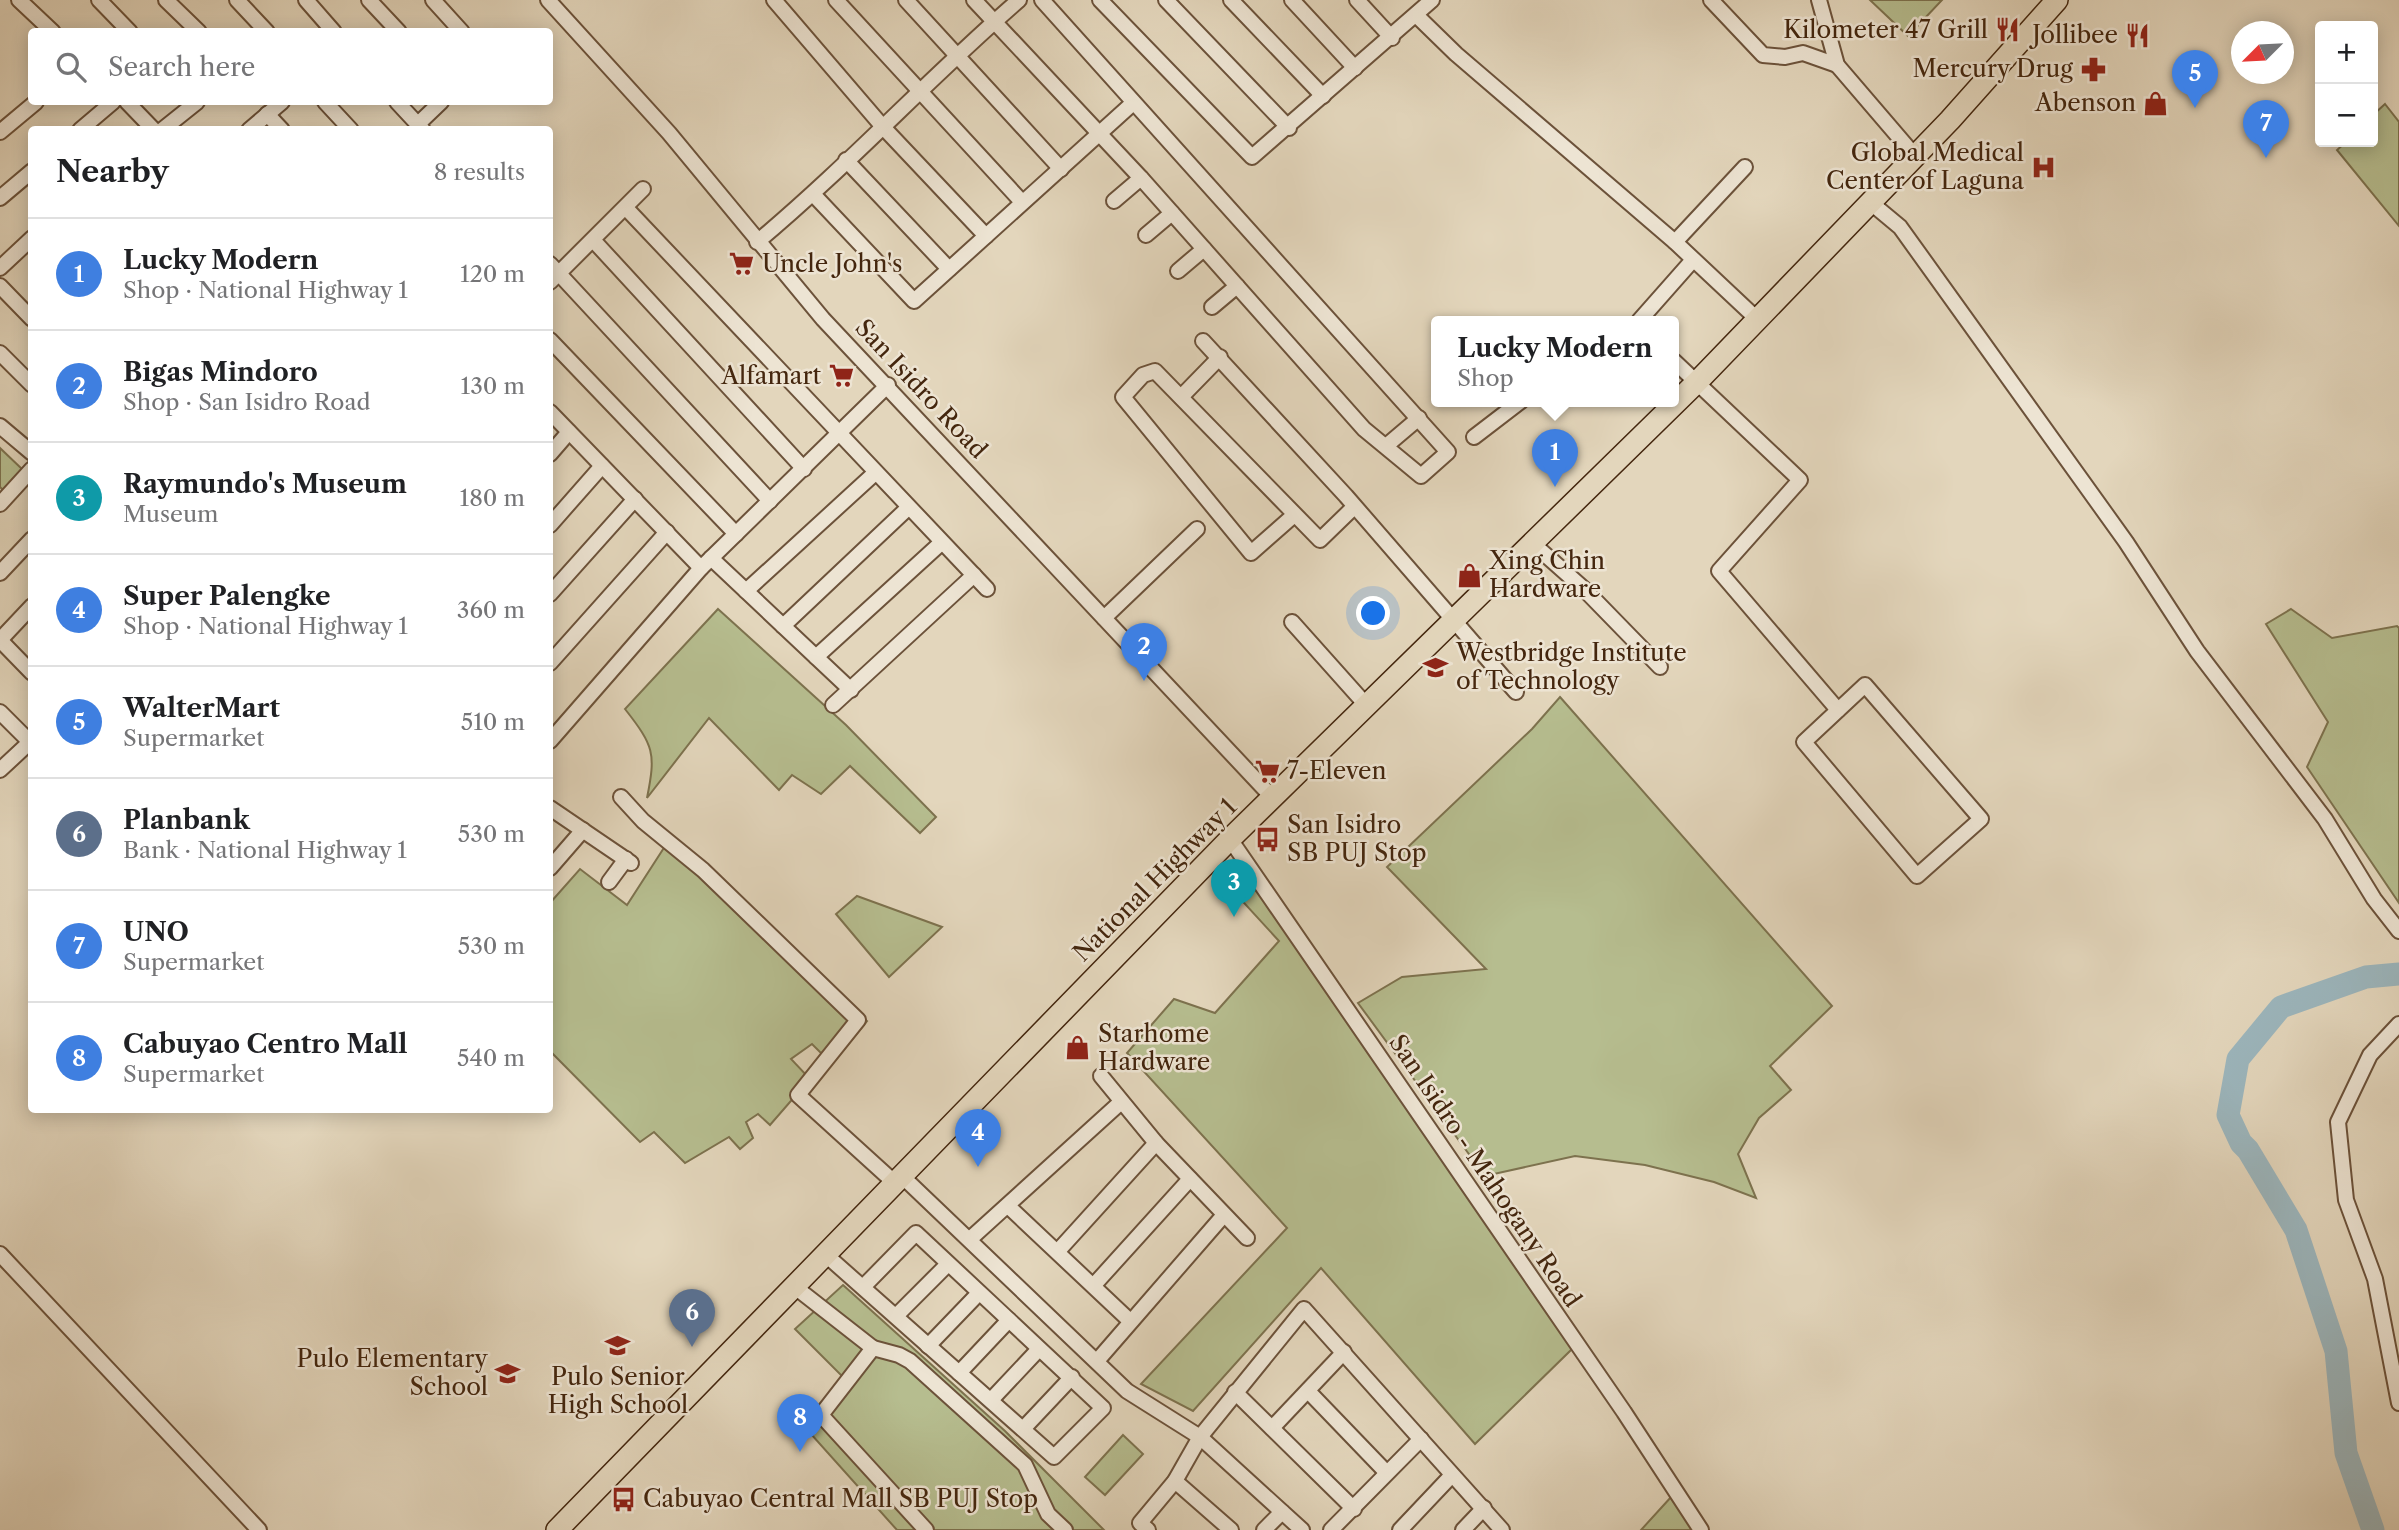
<!DOCTYPE html>
<html lang="en">
<head>
<meta charset="utf-8">
<style>
  body { margin:0; font-family:"Libre Caslon Text",serif; background:#f2f2f2; color:#202124 }
  .controls { position:absolute; right:21px; top:21px; display:grid; overflow:hidden; border-radius:7px; box-shadow:0 4px 18px #0003 }
  .controls button { width:63px; height:63px; display:grid; place-items:center; padding:0; border:0; border-bottom:2px solid #e0e0e0; background:#fff; color:#202124; font:35px sans-serif }
  .compass { position:absolute; left:2231px; top:21px; width:63px; height:63px; border-radius:50%; background:#fff; box-shadow:0 4px 18px #0003; rotate:246deg }
  .you { position:absolute; left:1374px; top:614px; width:24px; height:24px; margin:-18px; border:5px solid #fff; border-radius:50%; background:#1a73e8; box-shadow:0 0 0 10px #1a73e833 }
  .badge { display:grid; place-items:center; width:46px; height:46px; border-radius:50%; background:#0b8043; color:#fff; font-size:23px; font-weight:700 }
  .pin { position:absolute; translate:-50% -58px; filter:drop-shadow(0 2px 4px #0008) }
  .pin::after { content:''; position:absolute; top:37px; width:24px; height:21px; background:inherit; clip-path:polygon(0 0,100% 0,50% 100%) }
  .popup { position:absolute; left:1431px; top:316px; width:248px; height:91px; box-sizing:border-box; display:grid; place-content:center; border-radius:7px; background:#fff; filter:drop-shadow(0 2px 5px #0005); font-size:23px; white-space:nowrap; color:#757577 }
  .popup b { font-size:26px; color:#202124 }
  .popup::after { content:''; position:absolute; left:50%; top:100%; margin-left:-14px; border:14px solid transparent; border-top-color:#fff }
  .list { margin:0; padding:0; list-style:none }
  h2 { display:flex; justify-content:space-between; align-items:center; height:91px; margin:0; padding:0 28px; font-size:30px }
  h2 small { font-size:23px; font-weight:400; color:#757577 }
  .list li { display:grid; grid-template-columns:46px 1fr auto; gap:21px; align-items:center; box-sizing:border-box; height:112px; padding:0 28px; border-top:2px solid #e0e0e0 }
  .list b { display:block; font-size:26px; white-space:nowrap }
  .list p { margin:0; font-size:23px; white-space:nowrap; color:#757577 }
  .list em { font-size:23px; font-style:normal; color:#757577 }
  .icon { flex:none; width:38px; height:38px; fill:none; stroke:currentColor; stroke-width:2; stroke-linecap:round; stroke-linejoin:round }
  .map { position:relative; flex:none; width:2399px; height:1530px; overflow:hidden }
  .search { position:absolute; background:#fff; box-shadow:0 4px 18px #0003; left:28px; top:28px; width:525px; height:77px; display:flex; align-items:center; gap:18px; box-sizing:border-box; padding:0 24px; border-radius:7px; color:#757577; font-size:26px }
  .panel { position:absolute; background:#fff; box-shadow:0 4px 18px #0003; left:28px; top:126px; width:525px; height:987px; border-radius:7px }
  .map>svg:first-child { display:block }
  .green { fill:#b6bd8f; stroke:#7d724e; stroke-width:2 }
  .lines { fill:none; stroke-linecap:round; stroke-linejoin:round }
  .river { stroke:#9cb6bd; stroke-width:23 }
  .minor-casing { stroke:#6c523a; stroke-width:18 }
  .highway-casing { stroke:#44260e; stroke-width:24 }
  .minor { stroke:#ede4d3; stroke-width:14 }
  .highway { stroke:#e3d6bc; stroke-width:21 }
  .labels { text-anchor:middle; stroke-width:5; stroke-linejoin:round; paint-order:stroke }
  .poi-label { font-size:24px; fill:#44260e; stroke:#ede4d3; text-anchor:end }
  .street-label { font-size:24px; fill:#44260e; stroke:#ede4d3 }
</style>
</head>
<body>
<div class="map">
<svg width="2399" height="1530" viewBox="0 0 2399 1530">
  <rect width="100%" height="100%" fill="#e3d6bc"/>
  <filter id="stains"><feTurbulence type="fractalNoise" baseFrequency=".00286" numOctaves="4"/><feColorMatrix values="0 0 0 0 .2 0 0 0 0 .09 0 0 0 0 .02 0 0 0 .5 -.17"/></filter>
  <radialGradient id="worn" r=".72"><stop offset=".6" stop-color="#630" stop-opacity="0"/><stop offset="1" stop-color="#630" stop-opacity=".3"/></radialGradient>
  <g class="green">
    <path d="M 1870,0 L 1942,0 L 1908,36 Z"/>
    <path d="M 2385,104 L 2399,122 L 2399,226 L 2337,150 L 2346,142 L 2373,142 L 2373,115 Z"/>
    <path d="M 0,448 L 22,469 L 3,490 L 0,487 Z"/>
    <path d="M 718,609 L 846,725 L 936,817 L 920,833 L 850,766 L 821,794 L 792,775 L 779,790 L 709,718 L 647,798 C 656,753 654,746 625,709 Z"/>
    <path d="M 2291,609 L 2332,638 L 2397,626 L 2399,628 L 2399,903 L 2307,767 L 2328,722 L 2266,624 Z"/>
    <path d="M 1560,697 L 1832,1006 L 1770,1066 L 1791,1090 L 1759,1118 L 1738,1154 L 1756,1198 L 1714,1182 L 1645,1165 L 1575,1156 L 1485,1176 L 1358,1003 L 1402,977 L 1486,969 L 1387,867 L 1532,729 Z"/>
    <path d="M 669,840 L 867,1021 L 832,1064 L 812,1044 L 791,1059 L 810,1079 L 770,1125 L 758,1114 L 746,1122 L 753,1138 L 740,1149 L 729,1137 L 685,1163 L 654,1132 L 640,1142 L 550,1051 L 550,903 L 580,869 L 627,905 Z"/>
    <path d="M 1242,865 L 1572,1349 L 1475,1444 L 1321,1268 L 1193,1411 L 1141,1384 L 1287,1228 L 1127,1053 L 1174,999 L 1215,1013 L 1279,941 L 1224,881 Z"/>
    <path d="M 857,896 L 942,927 L 889,977 L 836,914 Z"/>
    <path d="M 843,1285 L 1005,1431 L 1104,1530 L 897,1530 L 802,1424 L 844,1378 L 795,1329 Z"/>
    <path d="M 1123,1435 L 1143,1454 L 1105,1495 L 1085,1477 Z"/>
    <path d="M 1672,1496 L 1694,1530 L 1641,1530 Z"/>
  </g>
  <g class="lines">
    <path class="river" d="M 2373,1530 L 2346,1453 L 2336,1351 L 2296,1230 L 2248,1150 L 2241,1143 L 2228,1115 L 2238,1059 L 2281,1007 L 2366,977 L 2399,974"/>
    <defs>
      <g id="minor">
        <path d="M 19,0 L 53,32"/>
        <path d="M 99,0 L 130,32"/>
        <path d="M 166,0 L 199,32"/>
        <path d="M 237,0 L 267,32"/>
        <path d="M 306,0 L 334,32"/>
        <path d="M 369,0 L 399,32"/>
        <path d="M 433,0 L 462,32"/>
        <path d="M 548,0 L 669,133 L 823,319 L 1273,798"/>
        <path d="M 774,0 L 883,127 L 986,236"/>
        <path d="M 836,0 L 1022,202"/>
        <path d="M 906,0 L 1061,169"/>
        <path d="M 974,0 L 1141,178 L 1364,429 L 1421,476 L 1448,452 L 1042,0"/>
        <path d="M 1100,0 L 1252,157 L 1432,0"/>
        <path d="M 1166,0 L 1289,128"/>
        <path d="M 1231,0 L 1323,96"/>
        <path d="M 1292,0 L 1355,68"/>
        <path d="M 1357,0 L 1392,38"/>
        <path d="M 1711,0 L 1763,55 L 1785,57 L 1803,53 L 1837,65"/>
        <path d="M 1819,0 L 1837,65 L 1915,156"/>
        <path d="M 1416,15 L 1456,54 L 1675,242 L 1757,319"/>
        <path d="M 127,102 L 154,130"/>
        <path d="M 325,102 L 351,130"/>
        <path d="M 397,102 L 423,130"/>
        <path d="M 267,114 L 282,130"/>
        <path d="M 418,124 L 441,102"/>
        <path d="M 80,130 L 113,102"/>
        <path d="M 162,130 L 197,102"/>
        <path d="M 249,130 L 282,102"/>
        <path d="M 0,132 L 36,102"/>
        <path d="M 846,160 L 949,269"/>
        <path d="M 813,194 L 914,301 L 1133,103"/>
        <path d="M 0,198 L 32,171"/>
        <path d="M 1114,201 L 1141,178"/>
        <path d="M 1870,202 L 1900,227 L 1951,298 L 2126,542 L 2197,651 L 2325,819 L 2374,899 L 2399,931"/>
        <path d="M 626,208 L 987,589"/>
        <path d="M 1146,235 L 1172,213"/>
        <path d="M 594,241 L 804,469"/>
        <path d="M 757,242 C 848,166 929,78 1019,0"/>
        <path d="M 1675,242 L 1745,167"/>
        <path d="M 550,264 L 770,501"/>
        <path d="M 0,268 L 32,238"/>
        <path d="M 1178,271 L 1204,249"/>
        <path d="M 550,282 L 643,189"/>
        <path d="M 0,286 L 32,319"/>
        <path d="M 1212,307 L 1237,286"/>
        <path d="M 1639,321 L 1692,261"/>
        <path d="M 550,340 L 736,534"/>
        <path d="M 1203,341 L 1346,496 L 1516,692"/>
        <path d="M 0,353 L 32,385"/>
        <path d="M 1674,361 L 1800,480 L 1719,571 L 1838,710"/>
        <path d="M 1181,397 L 1220,357"/>
        <path d="M 550,412 L 701,568"/>
        <path d="M 0,426 L 32,453"/>
        <path d="M 1474,437 L 1521,401"/>
        <path d="M 1386,446 L 1419,418"/>
        <path d="M 550,454 L 569,432"/>
        <path d="M 0,504 L 32,469"/>
        <path d="M 1293,516 L 1251,553 L 1123,397 L 1143,375 L 1155,371 L 1320,540 L 1354,507"/>
        <path d="M 550,525 L 602,466"/>
        <path d="M 1531,542 L 1584,589 L 1660,667"/>
        <path d="M 711,558 L 851,690"/>
        <path d="M 0,573 L 32,539"/>
        <path d="M 746,591 L 875,473"/>
        <path d="M 550,594 L 635,499"/>
        <path d="M 1104,618 L 1197,529"/>
        <path d="M 1292,622 L 1367,706"/>
        <path d="M 783,626 L 908,508"/>
        <path d="M 0,640 L 32,606"/>
        <path d="M 0,640 L 32,673"/>
        <path d="M 816,657 L 941,543"/>
        <path d="M 550,663 L 667,532"/>
        <path d="M 1865,685 L 1981,819 L 1917,876 L 1804,742 Z"/>
        <path d="M 833,705 L 974,575"/>
        <path d="M 0,712 L 30,742 L 0,770"/>
        <path d="M 550,741 L 701,568 L 888,385"/>
        <path d="M 621,797 L 643,821 L 703,870 L 858,1020 L 798,1095 L 896,1184"/>
        <path d="M 550,808 L 631,863"/>
        <path d="M 1230,839 L 1624,1412 L 1701,1530"/>
        <path d="M 550,868 L 583,830"/>
        <path d="M 609,882 L 626,859"/>
        <path d="M 2399,1024 L 2370,1055 L 2338,1122 L 2346,1200 L 2375,1279 L 2399,1403"/>
        <path d="M 1101,1076 L 1156,1143 L 1247,1238"/>
        <path d="M 903,1177 L 1127,1391 L 1200,1437 L 1302,1530"/>
        <path d="M 1008,1206 L 1130,1321"/>
        <path d="M 970,1239 L 1121,1102"/>
        <path d="M 1058,1251 L 1156,1143"/>
        <path d="M 0,1254 L 259,1530"/>
        <path d="M 826,1255 L 1054,1457 L 1103,1408 L 916,1233 L 864,1286"/>
        <path d="M 1094,1285 L 1190,1179"/>
        <path d="M 795,1287 L 873,1348"/>
        <path d="M 896,1316 L 948,1264"/>
        <path d="M 928,1346 L 979,1293"/>
        <path d="M 1097,1361 L 1223,1216"/>
        <path d="M 959,1373 L 1009,1320"/>
        <path d="M 1235,1392 L 1354,1509"/>
        <path d="M 1309,1392 L 1386,1472"/>
        <path d="M 991,1400 L 1039,1349"/>
        <path d="M 1272,1428 L 1344,1352"/>
        <path d="M 1023,1429 L 1072,1377"/>
        <path d="M 1175,1481 L 1231,1530"/>
        <path d="M 926,1530 L 821,1415 L 873,1348 L 899,1355 L 910,1361 L 1025,1465 L 1048,1514 L 1065,1530"/>
        <path d="M 1148,1530 L 1140,1523 L 1175,1481 L 1200,1437 L 1304,1309 L 1502,1530"/>
        <path d="M 1264,1530 L 1282,1512"/>
        <path d="M 1331,1530 L 1421,1439"/>
        <path d="M 1400,1530 L 1452,1475"/>
        <path d="M 1463,1530 L 1484,1508"/>
      </g>
      <path id="highway" d="M 557,1530 L 1230,839 L 1698,381 L 1950,120 L 2057,0"/>
    </defs>
    <use href="#minor" class="minor-casing"/>
    <use href="#highway" class="highway-casing"/>
    <use href="#minor" class="minor"/>
    <use href="#highway" class="highway"/>
  </g>
  <defs>
    <symbol id="restaurant-bare" viewBox="-9 -9 18 18"><path d="M-5-6h1v4h1v-4h1v4h1v-4h1v5L-1.5 .5V6h-2V.5L-5-1ZM5-6V6H3V1.5H1.5Q1.5-4 5-6Z" fill="#8f2418" stroke="#ede4d3" stroke-width="2.5" paint-order="stroke"/></symbol>
    <symbol id="pharmacy-bare" viewBox="-9 -9 18 18"><path d="M-2-6h4v4h4v4h-4v4h-4v-4h-4v-4h4Z" fill="#8f2418" stroke="#ede4d3" stroke-width="2.5" paint-order="stroke"/></symbol>
    <symbol id="shop-bare" viewBox="-9 -9 18 18"><path d="M-5-2.5h2.3a2.7 3.5 0 0 1 5.4 0H5L5.5 6h-11ZM-1.5-2.5h3a1.5 2.3 0 0 0-3 0Z" fill="#8f2418" stroke="#ede4d3" stroke-width="2.5" paint-order="stroke"/></symbol>
    <symbol id="hospital-bare" viewBox="-9 -9 18 18"><path d="M-5-5h3v3.5h4V-5h3V5h-3V1.5h-4V5h-3Z" fill="#8f2418" stroke="#ede4d3" stroke-width="2.5" paint-order="stroke"/></symbol>
    <symbol id="supermarket-bare" viewBox="-9 -9 18 18"><path d="M-6-5.5h2.5l.6 2H6L4.5 2H-2.5L-4.4-4H-6ZM-1.5 3.2a1.3 1.3 0 1 0 .1 0ZM3 3.2a1.3 1.3 0 1 0 .1 0Z" fill="#8f2418" stroke="#ede4d3" stroke-width="2.5" paint-order="stroke"/></symbol>
    <symbol id="school-bare" viewBox="-9 -9 18 18"><path d="M0-5L7-2L0 1L-7-2ZM-4 1L0 2.5L4 1V4Q0 6-4 4Z" fill="#8f2418" stroke="#ede4d3" stroke-width="2.5" paint-order="stroke"/></symbol>
    <symbol id="bus-bare" viewBox="-9 -9 18 18"><path d="M-5-6H5V4H4V6H2V4H-2V6H-4V4H-5ZM-3.5-4V0h7V-4ZM-3.5 1.2v1.5H-2V1.2ZM2 1.2v1.5H3.5V1.2Z" fill="#8f2418" stroke="#ede4d3" stroke-width="2.5" paint-order="stroke"/></symbol>
  </defs>
  <g fill-rule="evenodd">
    <use href="#restaurant-bare" x="1990" y="12" width="35" height="35"/>
    <use href="#restaurant-bare" x="2120" y="18" width="35" height="35"/>
    <use href="#pharmacy-bare" x="2076" y="52" width="35" height="35"/>
    <use href="#shop-bare" x="2138" y="86" width="35" height="35"/>
    <use href="#hospital-bare" x="2026" y="150" width="35" height="35"/>
    <use href="#supermarket-bare" x="724" y="246" width="35" height="35"/>
    <use href="#supermarket-bare" x="824" y="358" width="35" height="35"/>
    <use href="#shop-bare" x="1452" y="558" width="35" height="35"/>
    <use href="#school-bare" x="1418" y="650" width="35" height="35"/>
    <use href="#supermarket-bare" x="1250" y="754" width="35" height="35"/>
    <use href="#bus-bare" x="1250" y="822" width="35" height="35"/>
    <use href="#shop-bare" x="1060" y="1030" width="35" height="35"/>
    <use href="#school-bare" x="600" y="1328" width="35" height="35"/>
    <use href="#school-bare" x="490" y="1356" width="35" height="35"/>
    <use href="#bus-bare" x="606" y="1482" width="35" height="35"/>
  </g>
  <g class="labels">
    <g class="poi-label">
      <text x="1988" y="38">Kilometer 47 Grill</text>
      <text x="2118" y="43">Jollibee</text>
      <text x="2073" y="77">Mercury Drug</text>
      <text x="2136" y="111">Abenson</text>
      <text x="2024" y="161">Global Medical<tspan x="2024" dy="28">Center of Laguna</tspan></text>
      <text x="762" y="272" text-anchor="start">Uncle John's</text>
      <text x="821" y="384">Alfamart</text>
      <text x="1489" y="569" text-anchor="start">Xing Chin<tspan x="1489" dy="28">Hardware</tspan></text>
      <text x="1456" y="661" text-anchor="start">Westbridge Institute<tspan x="1456" dy="28">of Technology</tspan></text>
      <text x="1287" y="779" text-anchor="start">7-Eleven</text>
      <text x="1287" y="833" text-anchor="start">San Isidro<tspan x="1287" dy="28">SB PUJ Stop</tspan></text>
      <text x="1098" y="1042" text-anchor="start">Starhome<tspan x="1098" dy="28">Hardware</tspan></text>
      <text x="488" y="1367">Pulo Elementary<tspan x="488" dy="28">School</tspan></text>
      <text x="618" y="1385" text-anchor="middle">Pulo Senior<tspan x="618" dy="28">High School</tspan></text>
      <text x="643" y="1507" text-anchor="start">Cabuyao Central Mall SB PUJ Stop</text>
    </g>
    <g class="street-label">
      <text transform="translate(921 389) rotate(47)" y="8">San Isidro Road</text>
      <text transform="translate(1155 880) rotate(-45)" y="8">National Highway 1</text>
      <text transform="translate(1485 1171) rotate(56)" y="8">San Isidro - Mahogany Road</text>
    </g>
  </g>
  <rect width="100%" height="100%" filter="url(#stains)"/>
  <rect width="100%" height="100%" fill="url(#worn)"/>
</svg>
<div class="controls">
<button>+</button>
<button>−</button>
</div>
<svg class="compass" viewBox="-18 -18 36 36"><path d="M0-13l5 13h-10z" fill="#e53935"/><path d="M0 13l5-13h-10z" fill="#757577"/></svg>
<div class="you"></div>
<div class="pin badge" style="left:1555px;top:487px;background:#3f7fe0">1</div>
<div class="popup"><b>Lucky Modern</b>Shop</div>
<div class="pin badge" style="left:1144px;top:681px;background:#3f7fe0">2</div>
<div class="pin badge" style="left:1234px;top:917px;background:#0f9aa8">3</div>
<div class="pin badge" style="left:978px;top:1167px;background:#3f7fe0">4</div>
<div class="pin badge" style="left:2195px;top:108px;background:#3f7fe0">5</div>
<div class="pin badge" style="left:692px;top:1347px;background:#5c6f8a">6</div>
<div class="pin badge" style="left:2266px;top:158px;background:#3f7fe0">7</div>
<div class="pin badge" style="left:800px;top:1452px;background:#3f7fe0">8</div>
<div class="search"><svg class="icon" aria-label="search" viewBox="0 0 24 24"><circle cx="10" cy="10" r="6"/><path d="M15 15l6 6"/></svg>Search here</div>
<section class="panel">
<h2>Nearby<small>8 results</small></h2>
<ul class="list">
<li><span class="badge" style="background:#3f7fe0">1</span><div><b>Lucky Modern</b><p>Shop · National Highway 1</p></div><em>120 m</em></li>
<li><span class="badge" style="background:#3f7fe0">2</span><div><b>Bigas Mindoro</b><p>Shop · San Isidro Road</p></div><em>130 m</em></li>
<li><span class="badge" style="background:#0f9aa8">3</span><div><b>Raymundo's Museum</b><p>Museum</p></div><em>180 m</em></li>
<li><span class="badge" style="background:#3f7fe0">4</span><div><b>Super Palengke</b><p>Shop · National Highway 1</p></div><em>360 m</em></li>
<li><span class="badge" style="background:#3f7fe0">5</span><div><b>WalterMart</b><p>Supermarket</p></div><em>510 m</em></li>
<li><span class="badge" style="background:#5c6f8a">6</span><div><b>Planbank</b><p>Bank · National Highway 1</p></div><em>530 m</em></li>
<li><span class="badge" style="background:#3f7fe0">7</span><div><b>UNO</b><p>Supermarket</p></div><em>530 m</em></li>
<li><span class="badge" style="background:#3f7fe0">8</span><div><b>Cabuyao Centro Mall</b><p>Supermarket</p></div><em>540 m</em></li>
</ul>
</section>
</div>
</body>
</html>
